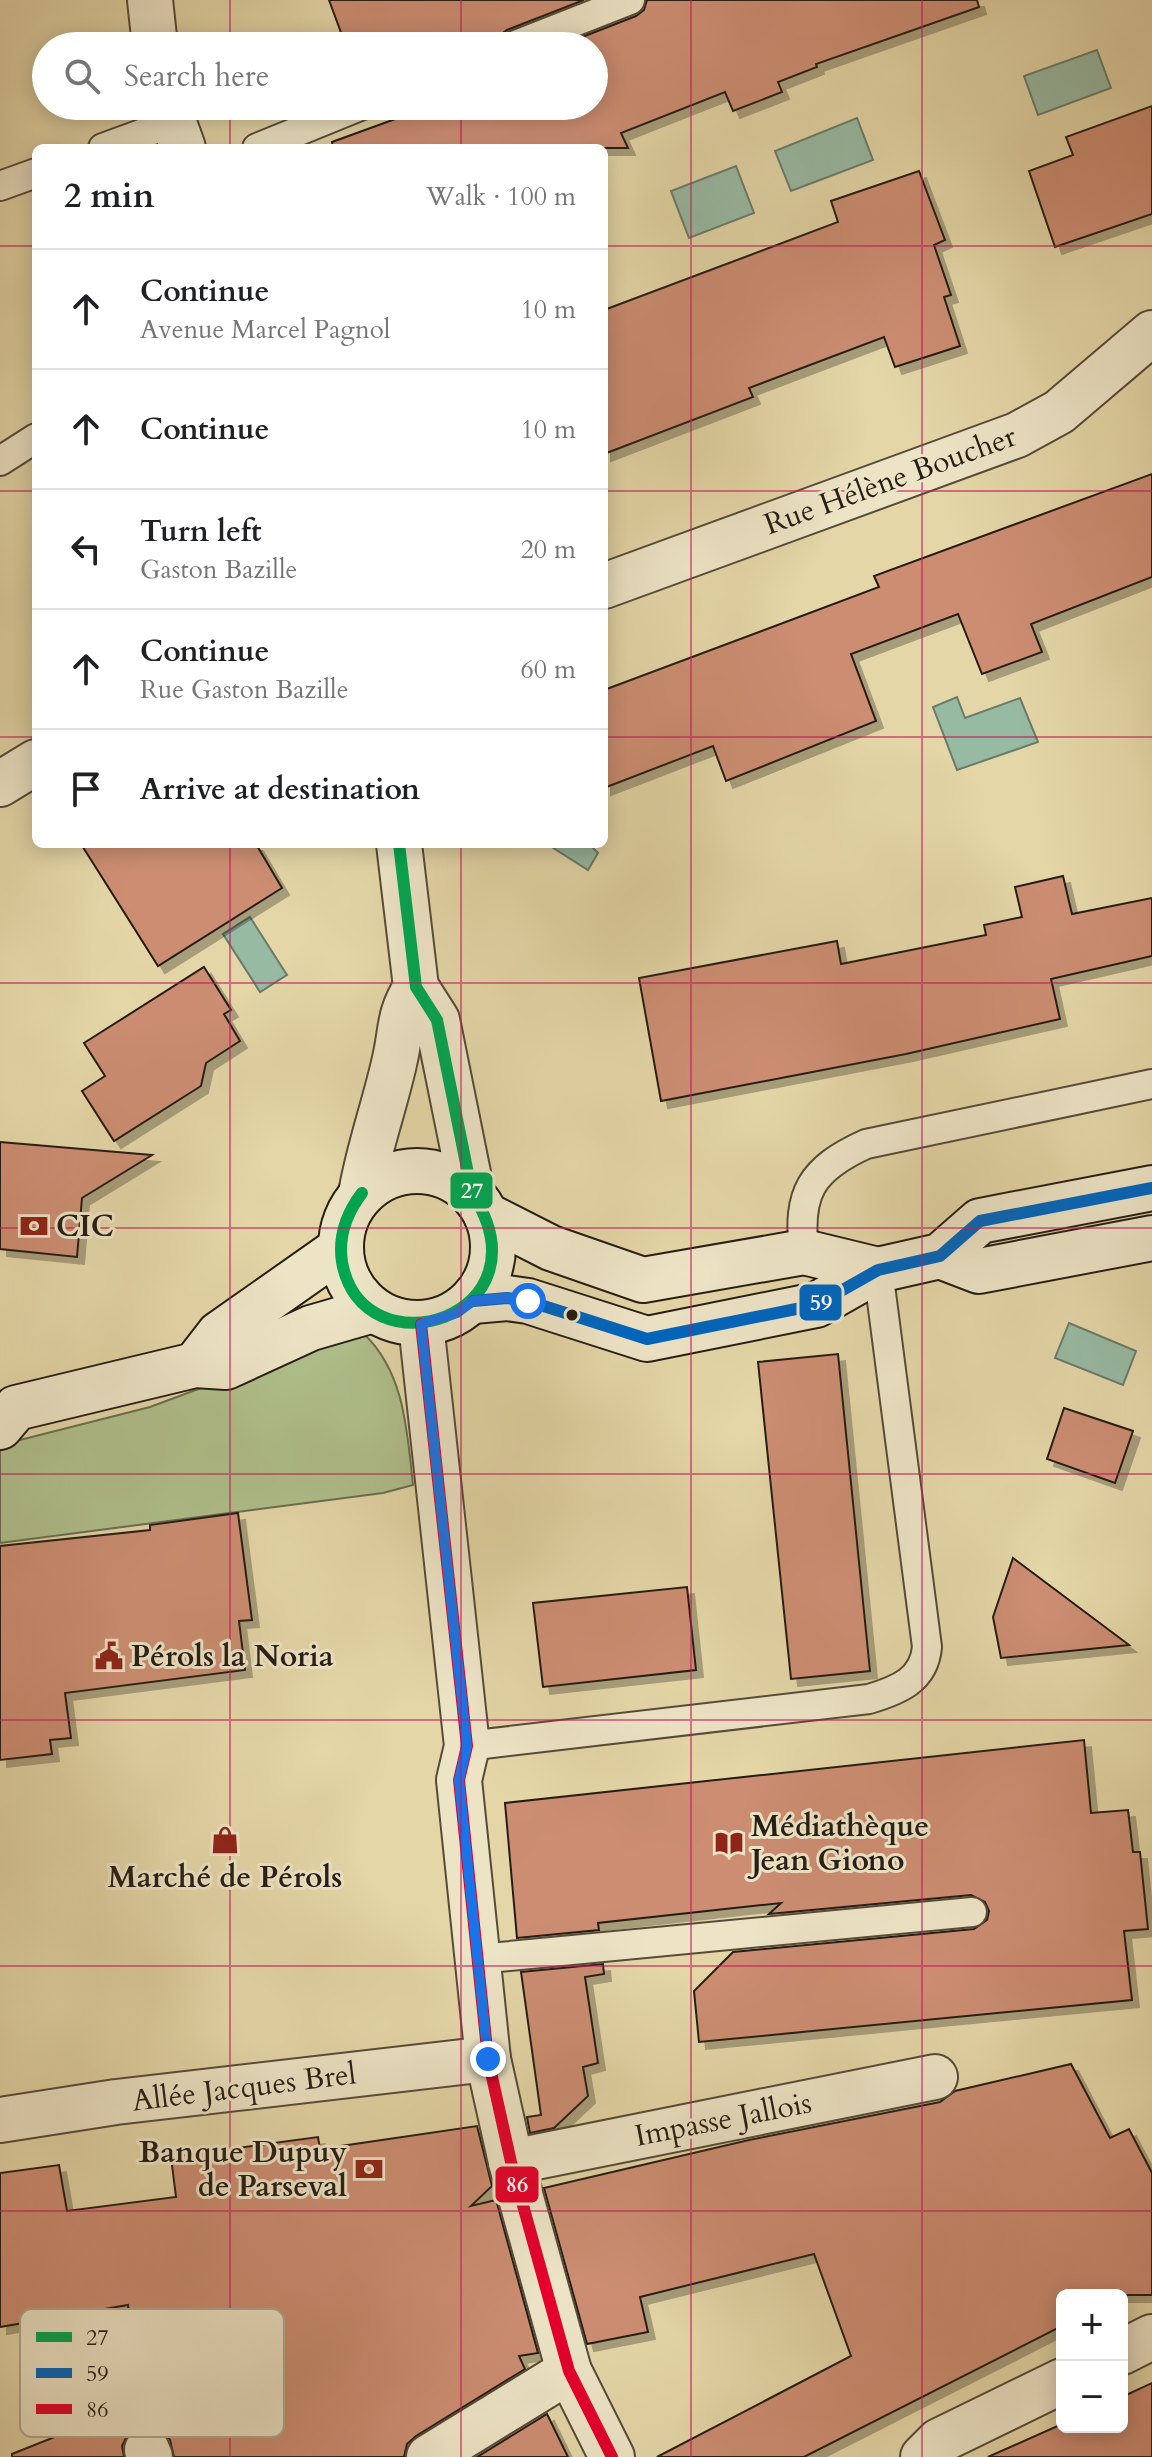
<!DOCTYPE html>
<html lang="en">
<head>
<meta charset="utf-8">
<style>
  body { margin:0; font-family:Cardo,serif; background:#f6f6f6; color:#202124 }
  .controls { position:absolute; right:24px; bottom:24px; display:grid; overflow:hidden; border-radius:12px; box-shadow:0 4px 20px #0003 }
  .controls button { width:72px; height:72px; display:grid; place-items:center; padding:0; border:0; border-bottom:2px solid #e0e0e0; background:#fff; color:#202124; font:40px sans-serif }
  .stop { position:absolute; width:24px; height:24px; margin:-18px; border:6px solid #1a73e8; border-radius:50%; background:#fff }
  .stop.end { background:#1a73e8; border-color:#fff; box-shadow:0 2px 8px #0008 }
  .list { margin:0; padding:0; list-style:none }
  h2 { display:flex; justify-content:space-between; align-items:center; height:104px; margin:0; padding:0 32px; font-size:34px }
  h2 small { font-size:26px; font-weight:400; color:#757577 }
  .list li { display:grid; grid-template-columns:52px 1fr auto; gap:24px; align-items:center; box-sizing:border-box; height:120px; padding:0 32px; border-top:2px solid #e0e0e0 }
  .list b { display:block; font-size:30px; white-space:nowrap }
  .list p { margin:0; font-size:26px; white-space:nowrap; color:#757577 }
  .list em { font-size:26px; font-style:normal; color:#757577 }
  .icon { flex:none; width:44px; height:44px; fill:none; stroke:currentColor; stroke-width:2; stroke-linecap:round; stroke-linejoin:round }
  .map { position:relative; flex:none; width:1152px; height:2457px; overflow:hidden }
  .search { position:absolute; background:#fff; box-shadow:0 4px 20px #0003; left:32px; top:32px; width:576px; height:88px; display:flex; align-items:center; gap:20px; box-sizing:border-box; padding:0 28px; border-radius:44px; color:#757577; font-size:30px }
  .panel { position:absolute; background:#fff; box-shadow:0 4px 20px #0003; left:32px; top:144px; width:576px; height:704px; border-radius:12px }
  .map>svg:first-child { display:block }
  .green { fill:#afbf8b; stroke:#6a6e50; stroke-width:2 }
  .water { fill:#97baa3; stroke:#6a7b6a; stroke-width:2 }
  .building { fill:#cc8d72; stroke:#261d14; stroke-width:2; filter:url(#shadow) }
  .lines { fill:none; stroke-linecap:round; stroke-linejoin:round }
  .service-casing { stroke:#564b39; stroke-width:32 }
  .minor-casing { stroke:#564b39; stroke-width:48 }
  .tertiary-casing { stroke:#564b39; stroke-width:48 }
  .secondary-casing { stroke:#261d14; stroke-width:48 }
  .service { stroke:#ede4c6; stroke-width:28 }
  .minor { stroke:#ede4c6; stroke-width:44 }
  .tertiary { stroke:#ede4c6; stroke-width:44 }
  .secondary { stroke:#ede4c6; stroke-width:44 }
  .bus-1-casing { stroke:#ede4c6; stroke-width:18 }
  .bus-2-casing { stroke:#ede4c6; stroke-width:18 }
  .bus-3-casing { stroke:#ede4c6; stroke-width:18 }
  .bus-1 { stroke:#00a651; stroke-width:12 }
  .bus-2 { stroke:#0065bd; stroke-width:12 }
  .bus-3 { stroke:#e4002b; stroke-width:12 }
  .route { stroke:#1a73e8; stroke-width:10 }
  .grid { fill:none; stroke:#c2185b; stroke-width:2; stroke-opacity:0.55 }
  .bus-dot { fill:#261d14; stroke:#ede4c6; stroke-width:3 }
  .labels { text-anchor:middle; stroke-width:6; stroke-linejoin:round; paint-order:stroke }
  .street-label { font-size:30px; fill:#261d14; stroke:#ede4c6 }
  .poi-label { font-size:30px; font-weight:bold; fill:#261d14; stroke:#ede4c6; text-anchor:start }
  .key { fill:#ede4c6; stroke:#b1a891; stroke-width:2 }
  .key-label { font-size:22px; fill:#261d14 }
  .line-badge { stroke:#ede4c6; stroke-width:3 }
  .badge-label { font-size:22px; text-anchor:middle; font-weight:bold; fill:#fff }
</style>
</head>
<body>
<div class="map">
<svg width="1152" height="2457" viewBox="0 0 1152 2457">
  <defs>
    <filter id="shadow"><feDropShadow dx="7" dy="7" stdDeviation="0" flood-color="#0004"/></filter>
  </defs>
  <rect width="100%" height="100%" fill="#e4d6a7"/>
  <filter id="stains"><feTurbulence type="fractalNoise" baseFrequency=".0025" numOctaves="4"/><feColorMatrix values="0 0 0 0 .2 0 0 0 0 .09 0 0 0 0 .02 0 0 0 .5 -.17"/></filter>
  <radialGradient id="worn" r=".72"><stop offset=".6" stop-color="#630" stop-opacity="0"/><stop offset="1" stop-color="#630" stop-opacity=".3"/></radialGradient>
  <path class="green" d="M 364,1334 C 405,1373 407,1432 413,1485 L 383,1493 L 0,1543 L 0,1445 L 150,1407 L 252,1369 Z"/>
  <g class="water">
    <path d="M 1097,50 L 1111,88 L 1038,115 L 1024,76 Z"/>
    <path d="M 857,118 L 873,160 L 791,191 L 775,151 Z"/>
    <path d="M 736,166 L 754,213 L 689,238 L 671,191 Z"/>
    <path d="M 957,697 L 965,718 L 1020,698 L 1038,742 L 957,770 L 933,707 Z"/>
    <path d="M 547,844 L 589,844 L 598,853 L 588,870 Z"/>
    <path d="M 250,917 L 287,975 L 260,992 L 223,934 Z"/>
    <path d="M 1069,1323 L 1136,1351 L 1123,1385 L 1055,1358 Z"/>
  </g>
  <g class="building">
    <path d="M 329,0 L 584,0 L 507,30 L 499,36 L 496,46 L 346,46 Z"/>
    <path d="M 647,0 L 977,0 L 979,7 L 816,64 L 817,67 L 778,82 L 782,92 L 733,111 L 725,92 L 621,133 L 628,148 L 333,148 L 332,142 L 431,106 L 594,106 L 594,46 L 559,46 L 636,16 L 644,10 Z"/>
    <path d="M 1152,106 L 1152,214 L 1055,247 L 1029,171 L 1073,155 L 1066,137 Z"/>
    <path d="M 919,171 L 945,240 L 934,245 L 951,295 L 944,297 L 960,346 L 895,367 L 884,337 L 749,388 L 753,397 L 604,454 L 604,310 L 838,222 L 831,201 Z"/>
    <path d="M 1152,474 L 1152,577 L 1031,624 L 1042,652 L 982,674 L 958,614 L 851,654 L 876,721 L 726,781 L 713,746 L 604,788 L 604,690 L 879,587 L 874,576 Z"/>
    <path d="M 81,844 L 256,844 L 282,888 L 158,966 Z"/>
    <path d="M 1063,876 L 1072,914 L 1152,898 L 1152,956 L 1051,979 L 1060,1019 L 906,1054 L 661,1101 L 639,978 L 837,941 L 841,964 L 986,935 L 984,925 L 1022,917 L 1015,887 Z"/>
    <path d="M 204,967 L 231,1010 L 224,1014 L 240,1041 L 206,1063 L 201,1086 L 114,1141 L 82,1091 L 105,1076 L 84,1043 Z"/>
    <path d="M 0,1142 L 152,1155 L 82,1198 L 77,1257 L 0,1249 Z"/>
    <path d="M 838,1354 L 870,1671 L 791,1679 L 758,1362 Z"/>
    <path d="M 1064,1408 L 1133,1431 L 1115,1483 L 1047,1459 Z"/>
    <path d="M 238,1513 L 252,1620 L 239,1621 L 245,1670 L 65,1693 L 71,1738 L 50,1740 L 52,1754 L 0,1760 L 0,1546 L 150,1530 L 150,1525 Z"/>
    <path d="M 1013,1558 L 1129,1645 L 1001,1658 L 993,1617 Z"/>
    <path d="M 687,1587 L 696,1670 L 543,1687 L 533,1603 Z"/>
    <path d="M 1084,1740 L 1091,1813 L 1128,1810 L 1133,1852 L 1140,1852 L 1148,1929 L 1124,1931 L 1132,2000 L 699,2042 L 694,1991 L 733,1952 L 974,1929 L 987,1920 L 989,1911 L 985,1902 L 971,1895 L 769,1914 L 781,1903 L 598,1923 L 599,1930 L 517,1938 L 505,1803 Z"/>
    <path d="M 603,1964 L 604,1974 L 585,1977 L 598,2063 L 583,2067 L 588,2096 L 554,2128 L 530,2133 L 527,2117 L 541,2115 L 521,1972 Z"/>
    <path d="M 1071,2064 L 1110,2138 L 1129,2129 L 1152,2173 L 1152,2295 L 1062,2295 L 1062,2326 L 804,2457 L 657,2457 L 851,2356 L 814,2254 L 640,2297 L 648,2332 L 587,2344 L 544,2188 L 749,2140 L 940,2102 L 955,2091 Z"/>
    <path d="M 477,2126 L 492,2186 L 471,2206 L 496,2200 L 538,2353 L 519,2356 L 525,2369 L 416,2436 L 407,2444 L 404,2457 L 174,2457 L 170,2440 L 163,2431 L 149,2425 L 138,2427 L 128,2434 L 122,2446 L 124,2457 L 12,2457 L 12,2454 L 142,2402 L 128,2305 L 0,2327 L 0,2173 L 59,2165 L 67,2211 L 176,2197 L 171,2157 L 318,2137 L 320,2149 Z"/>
    <path d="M 1152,2383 L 1152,2457 L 988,2457 L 1062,2424 L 1062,2427 L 1122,2427 L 1122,2397 Z"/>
    <path d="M 547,2414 L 568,2457 L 477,2457 Z"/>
  </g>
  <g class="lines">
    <defs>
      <g id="service">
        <path d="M 513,46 L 630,0"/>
        <path d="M 103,148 L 174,122"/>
        <path d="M 257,148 L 360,106"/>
        <path d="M 0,186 L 36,173"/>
        <path d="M 0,461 L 36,438"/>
        <path d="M 804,1252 C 797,1193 811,1169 866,1144 L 1152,1084"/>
        <path d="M 467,1746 L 869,1699 C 899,1690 924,1680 927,1647 L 878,1270"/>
        <path d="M 478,1959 L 972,1912"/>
      </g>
      <g id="minor">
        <path d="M 604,586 L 1017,435 L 1059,412 L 1152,333"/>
        <path d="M 0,784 L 36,762"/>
        <path d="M 421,1324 L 467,1746 L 459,1780 L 488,2059 L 511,2162 L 569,2371 L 612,2457"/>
        <path d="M 0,2120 L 116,2102 L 488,2059"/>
        <path d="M 511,2162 L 935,2077"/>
        <path d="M 1122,2352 L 1152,2337"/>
        <path d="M 147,2450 L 150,2457"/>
        <path d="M 429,2457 L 569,2371"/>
        <path d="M 923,2457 L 939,2441 L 1062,2381"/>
      </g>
      <g id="tertiary">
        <path d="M 150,0 L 155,46"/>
        <path d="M 168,106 L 183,148"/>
        <path d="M 399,844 L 416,987 L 437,1020 L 472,1193"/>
        <path d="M 361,1194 C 369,1147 385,1105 395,1059 C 402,1028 398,1016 416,987"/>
      </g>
      <g id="secondary">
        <circle cx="417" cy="1247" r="76"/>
        <path d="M 486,1215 L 551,1248 L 643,1280 L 804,1252 L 878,1270"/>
        <path d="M 940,1256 L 979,1271 L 1152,1238"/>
        <path d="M 473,1301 L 507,1298 L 528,1301 L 647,1339 L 816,1305 L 878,1270 L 940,1256 L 980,1221 L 1152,1188"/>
        <path d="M 195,1365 L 219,1334 L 340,1249"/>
        <path d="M 0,1427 L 16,1408 L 195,1365 L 226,1367 L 311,1328 L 373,1310"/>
      </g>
    </defs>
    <use href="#service" class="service-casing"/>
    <use href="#minor" class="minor-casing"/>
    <use href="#tertiary" class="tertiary-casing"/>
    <use href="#secondary" class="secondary-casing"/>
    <use href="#service" class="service"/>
    <use href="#minor" class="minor"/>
    <use href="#tertiary" class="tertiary"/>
    <use href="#secondary" class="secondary"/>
    <defs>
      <path id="bus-1" d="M 362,1193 C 346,1214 338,1236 342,1262 C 362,1375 553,1318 472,1193 L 437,1020 L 416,987 L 399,844"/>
      <path id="bus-2" d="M 473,1301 L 507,1298 L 528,1301 L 647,1339 L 816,1305 L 878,1270 L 940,1256 L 980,1221 L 1152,1188"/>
      <path id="bus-3" d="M 421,1324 L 467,1746 L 459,1780 L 488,2059 L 511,2162 L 569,2371 L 612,2457"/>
    </defs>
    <use href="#bus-1" class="bus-1-casing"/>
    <use href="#bus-2" class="bus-2-casing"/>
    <use href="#bus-3" class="bus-3-casing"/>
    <use href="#bus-1" class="bus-1"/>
    <use href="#bus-2" class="bus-2"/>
    <use href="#bus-3" class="bus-3"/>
  </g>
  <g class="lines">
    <path class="route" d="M 488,2059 L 459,1780 L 467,1746 L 421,1324 L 457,1313 L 473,1301 L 507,1298 L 528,1301"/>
  </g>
  <path class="grid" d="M 230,0 L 230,46M 461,0 L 461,46M 691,0 L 691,2457M 922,0 L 922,2457M 230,106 L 230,148M 461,106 L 461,148M 0,246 L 36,246M 604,246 L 1152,246M 0,491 L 36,491M 604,491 L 1152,491M 0,737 L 36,737M 604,737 L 1152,737M 230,844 L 230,2457M 461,844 L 461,2457M 0,983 L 1152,983M 0,1228 L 1152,1228M 0,1474 L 1152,1474M 0,1720 L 1152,1720M 0,1966 L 1152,1966M 0,2211 L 1152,2211"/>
  <defs>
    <symbol id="bank-bare" viewBox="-9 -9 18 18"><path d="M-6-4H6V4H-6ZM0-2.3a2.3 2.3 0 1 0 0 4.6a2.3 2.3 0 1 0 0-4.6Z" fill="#8f2418" stroke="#ede4c6" stroke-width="2.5" paint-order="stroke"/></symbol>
    <symbol id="civic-bare" viewBox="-9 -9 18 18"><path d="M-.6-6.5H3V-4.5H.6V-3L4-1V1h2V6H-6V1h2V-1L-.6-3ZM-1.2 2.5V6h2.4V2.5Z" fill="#8f2418" stroke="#ede4c6" stroke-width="2.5" paint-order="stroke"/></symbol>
    <symbol id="shop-bare" viewBox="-9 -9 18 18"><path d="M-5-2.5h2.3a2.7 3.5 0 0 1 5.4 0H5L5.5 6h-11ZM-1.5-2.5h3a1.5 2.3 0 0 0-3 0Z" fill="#8f2418" stroke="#ede4c6" stroke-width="2.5" paint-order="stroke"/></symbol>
    <symbol id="library-bare" viewBox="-9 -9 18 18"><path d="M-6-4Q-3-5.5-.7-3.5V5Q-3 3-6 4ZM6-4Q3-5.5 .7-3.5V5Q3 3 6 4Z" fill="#8f2418" stroke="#ede4c6" stroke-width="2.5" paint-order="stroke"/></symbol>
  </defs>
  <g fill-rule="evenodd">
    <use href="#bank-bare" x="14" y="1206" width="40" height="40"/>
    <use href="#civic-bare" x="89" y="1636" width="40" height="40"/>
    <use href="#shop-bare" x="205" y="1820" width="40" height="40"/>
    <use href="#library-bare" x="709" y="1823" width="40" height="40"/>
    <use href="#bank-bare" x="349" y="2149" width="40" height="40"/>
  </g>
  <circle class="bus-dot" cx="572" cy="1315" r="7"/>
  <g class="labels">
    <g class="street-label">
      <text transform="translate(890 480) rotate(-20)" y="10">Rue Hélène Boucher</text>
      <text transform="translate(244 2087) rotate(-7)" y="10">Allée Jacques Brel</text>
      <text transform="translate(723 2119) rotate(-11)" y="10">Impasse Jallois</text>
    </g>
    <g class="poi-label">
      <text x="56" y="1236">CIC</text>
      <text x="131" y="1666">Pérols la Noria</text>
      <text x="751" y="1836">Médiathèque<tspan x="751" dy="34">Jean Giono</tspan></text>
      <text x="225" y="1887" text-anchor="middle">Marché de Pérols</text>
      <text x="347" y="2162" text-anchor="end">Banque Dupuy<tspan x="347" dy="34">de Parseval</tspan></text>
    </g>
  </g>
  <rect x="20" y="2309" width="264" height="128" rx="12" class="key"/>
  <rect x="36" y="2332" width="36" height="10" fill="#00a651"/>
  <rect x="36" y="2368" width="36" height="10" fill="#0065bd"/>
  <rect x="36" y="2404" width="36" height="10" fill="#e4002b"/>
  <g class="key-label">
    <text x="86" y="2345">27</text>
    <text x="86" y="2381">59</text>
    <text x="86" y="2417">86</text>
  </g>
  <g class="line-badge">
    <rect x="449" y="1171" width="45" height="39" rx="8" fill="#00a651"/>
    <rect x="798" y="1283" width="45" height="39" rx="8" fill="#0065bd"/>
    <rect x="494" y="2165" width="46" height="39" rx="8" fill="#e4002b"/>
  </g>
  <g class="badge-label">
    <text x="472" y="1198">27</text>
    <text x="821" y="1310">59</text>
    <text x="517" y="2192">86</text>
  </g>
  <rect width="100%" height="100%" filter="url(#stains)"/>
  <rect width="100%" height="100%" fill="url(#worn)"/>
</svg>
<div class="controls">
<button>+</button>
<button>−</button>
</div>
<div class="stop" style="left:528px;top:1301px"></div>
<div class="stop end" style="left:488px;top:2059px"></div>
<div class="search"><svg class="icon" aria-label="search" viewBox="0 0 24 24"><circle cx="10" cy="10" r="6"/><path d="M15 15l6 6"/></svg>Search here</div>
<section class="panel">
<h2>2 min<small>Walk · 100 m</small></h2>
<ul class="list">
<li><svg class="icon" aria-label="ahead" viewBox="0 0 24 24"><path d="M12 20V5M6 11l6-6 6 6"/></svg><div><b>Continue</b><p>Avenue Marcel Pagnol</p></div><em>10 m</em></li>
<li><svg class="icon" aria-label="ahead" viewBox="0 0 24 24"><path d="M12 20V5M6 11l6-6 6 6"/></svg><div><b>Continue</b></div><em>10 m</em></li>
<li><svg class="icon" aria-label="left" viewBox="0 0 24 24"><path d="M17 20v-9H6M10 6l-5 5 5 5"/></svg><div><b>Turn left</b><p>Gaston Bazille</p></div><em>20 m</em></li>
<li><svg class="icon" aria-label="ahead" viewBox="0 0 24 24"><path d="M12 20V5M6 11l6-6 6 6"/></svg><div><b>Continue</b><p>Rue Gaston Bazille</p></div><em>60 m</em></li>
<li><svg class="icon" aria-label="arrive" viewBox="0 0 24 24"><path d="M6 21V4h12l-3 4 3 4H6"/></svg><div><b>Arrive at destination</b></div></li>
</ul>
</section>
</div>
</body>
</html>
